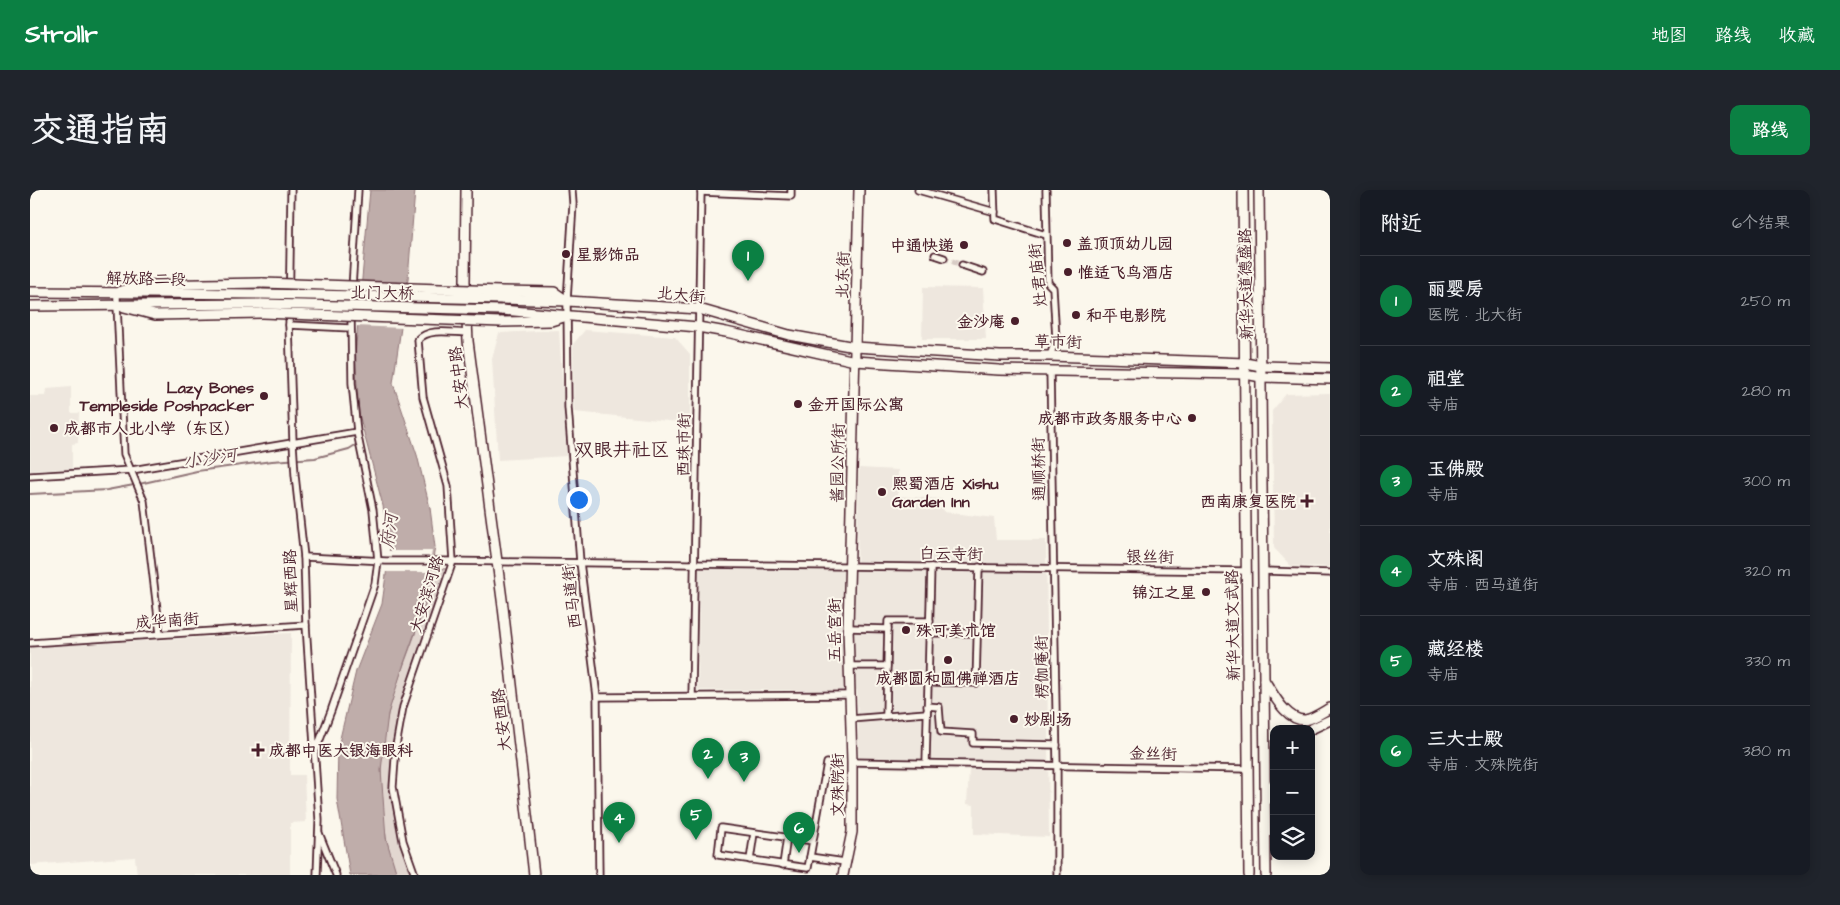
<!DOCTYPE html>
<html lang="zh">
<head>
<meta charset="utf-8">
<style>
  body { margin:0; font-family:"Architects Daughter","LXGW WenKai TC",sans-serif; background:#20242c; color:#f1f3f6 }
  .controls { position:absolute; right:15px; bottom:15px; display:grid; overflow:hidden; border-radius:10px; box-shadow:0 2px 12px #0003 }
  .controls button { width:45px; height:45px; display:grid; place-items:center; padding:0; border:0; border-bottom:1px solid #363941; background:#171b24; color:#f1f3f6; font:25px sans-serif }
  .you { position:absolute; left:548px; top:309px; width:18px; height:18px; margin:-12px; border:4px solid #fff; border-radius:50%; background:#1a73e8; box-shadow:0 0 0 8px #1a73e833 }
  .badge { display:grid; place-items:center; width:32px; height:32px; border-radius:50%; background:#0b8043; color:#fff; font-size:16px; font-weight:700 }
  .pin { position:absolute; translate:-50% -41px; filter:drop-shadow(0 1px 2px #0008) }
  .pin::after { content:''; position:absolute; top:26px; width:18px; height:15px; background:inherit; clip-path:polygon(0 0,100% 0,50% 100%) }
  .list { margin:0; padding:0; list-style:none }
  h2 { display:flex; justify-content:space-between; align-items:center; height:65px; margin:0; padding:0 20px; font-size:21px }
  h2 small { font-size:16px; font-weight:400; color:#9ea1a6 }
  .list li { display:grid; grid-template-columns:32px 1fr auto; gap:15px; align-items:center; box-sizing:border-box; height:90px; padding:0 20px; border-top:1px solid #363941 }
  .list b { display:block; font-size:19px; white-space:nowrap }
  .list p { margin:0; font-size:16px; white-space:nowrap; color:#9ea1a6 }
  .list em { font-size:16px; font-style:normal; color:#9ea1a6 }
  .icon { flex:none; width:28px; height:28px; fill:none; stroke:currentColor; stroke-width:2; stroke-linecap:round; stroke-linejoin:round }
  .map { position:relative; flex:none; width:1300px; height:685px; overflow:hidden; border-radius:10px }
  header { display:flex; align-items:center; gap:30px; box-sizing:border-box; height:70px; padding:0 25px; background:#0b8043; color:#fff }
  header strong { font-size:24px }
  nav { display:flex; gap:28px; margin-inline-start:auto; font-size:18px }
  .intro { display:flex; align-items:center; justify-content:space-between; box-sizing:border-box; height:120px; padding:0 30px }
  h1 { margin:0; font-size:35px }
  .button { padding:12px 22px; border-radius:10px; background:#0b8043; color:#fff; font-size:18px; font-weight:700 }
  main { display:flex; gap:30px; padding:0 30px }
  aside { flex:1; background:#171b24; border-radius:10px; box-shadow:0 2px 12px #0003 }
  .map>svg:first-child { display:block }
  .built { fill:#eee7de }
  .green { fill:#e2d7d0; stroke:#967b7e }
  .water { fill:#bfadaa; stroke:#907477 }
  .pier { fill:#fbf7ec }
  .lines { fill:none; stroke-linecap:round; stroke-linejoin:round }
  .stream { stroke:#907477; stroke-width:2 }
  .street-tunnel { stroke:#d8ccc5; stroke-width:5.5; stroke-dasharray:5.5 3; stroke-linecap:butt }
  .street-casing { stroke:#4a1f2b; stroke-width:9 }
  .secondary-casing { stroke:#4a1f2b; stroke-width:12 }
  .primary-casing { stroke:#4a1f2b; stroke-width:12 }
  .street { stroke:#fbf7ec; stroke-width:5.5 }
  .secondary { stroke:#fbf7ec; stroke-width:9 }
  .primary { stroke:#fbf7ec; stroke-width:9 }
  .secondary-bridge-casing { stroke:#4a1f2b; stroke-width:12; stroke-linecap:butt }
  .primary-bridge-casing { stroke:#4a1f2b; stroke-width:12; stroke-linecap:butt }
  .secondary-bridge { stroke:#fbf7ec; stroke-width:9 }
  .primary-bridge { stroke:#fbf7ec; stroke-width:9 }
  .poi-dot { fill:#4a1f2b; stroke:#fbf7ec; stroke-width:2 }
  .labels { text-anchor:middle; stroke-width:4; stroke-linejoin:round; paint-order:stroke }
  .poi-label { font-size:16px; font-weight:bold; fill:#4a1f2b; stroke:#fbf7ec; text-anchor:start }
  .street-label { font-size:16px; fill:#4a1f2b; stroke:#fbf7ec }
  .water-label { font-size:18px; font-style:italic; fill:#6d4a51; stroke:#fbf7ec }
  .quarter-label { font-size:19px; fill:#4a1f2b; stroke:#fbf7ec }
</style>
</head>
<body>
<header>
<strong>Strollr</strong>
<nav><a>地图</a><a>路线</a><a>收藏</a></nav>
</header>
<div class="intro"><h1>交通指南</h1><a class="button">路线</a></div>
<main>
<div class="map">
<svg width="1300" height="685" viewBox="0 0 1300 685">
  <rect width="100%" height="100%" fill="#fbf7ec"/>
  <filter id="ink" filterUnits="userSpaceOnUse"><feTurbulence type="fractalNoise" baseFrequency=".02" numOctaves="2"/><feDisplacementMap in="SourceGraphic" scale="10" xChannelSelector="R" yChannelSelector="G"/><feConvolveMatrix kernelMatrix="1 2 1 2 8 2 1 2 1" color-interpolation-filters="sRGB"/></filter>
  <g filter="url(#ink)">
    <g class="built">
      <path d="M 893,97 L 953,98 L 956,149 L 892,149 Z"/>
      <path d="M 529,140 L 537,266 L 468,270 L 462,169 L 469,143 Z"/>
      <path d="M 555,140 L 645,147 L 660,164 L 660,233 L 544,222 L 543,154 Z"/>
      <path d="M 41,197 L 41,223 L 49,223 L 48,253 L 42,254 L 42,279 L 0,281 L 0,206 L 16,206 L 17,199 Z"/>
      <path d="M 1300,203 L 1300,377 L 1261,376 L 1244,358 L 1242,221 L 1256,204 Z"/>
      <path d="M 829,278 L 868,280 L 868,306 L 912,309 L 914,322 L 964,328 L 966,350 L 1016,350 L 1019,647 L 944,644 L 944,615 L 937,614 L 939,580 L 829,578 L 827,500 L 668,500 L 669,379 L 827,379 Z"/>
      <path d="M 261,443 L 260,585 L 274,585 L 276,632 L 260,633 L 260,685 L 107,685 L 105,667 L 0,675 L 0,457 Z"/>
    </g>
    <path class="green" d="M 401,378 L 417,379 L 370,519 L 363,602 L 369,643 L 383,685 L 367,685 C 348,637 347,574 358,524 C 367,487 384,452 394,416 C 398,404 399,391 401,378 Z"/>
    <path class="water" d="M 340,0 L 385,0 L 378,89 L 363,193 L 387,265 L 400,318 L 405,357 L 395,415 L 374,473 L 358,524 L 351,580 L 356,648 L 367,685 L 320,685 L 307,609 L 308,557 L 326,481 L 352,414 L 360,356 L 353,316 L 329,224 L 325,166 Z"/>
    <g class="pier">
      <path d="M 330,93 L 380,96 L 373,138 L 325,136 Z"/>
      <path d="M 357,361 L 402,361 L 398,382 L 354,382 Z"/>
    </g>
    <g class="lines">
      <g class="stream">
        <path d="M 109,294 L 167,281 L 242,271 L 285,268 L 319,259 L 327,254"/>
        <path d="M 0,304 L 77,300 L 104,295"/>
      </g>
      <path class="street-tunnel" d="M 914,68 L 932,75"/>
      <defs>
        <g id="street">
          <path d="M 261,0 L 259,135 L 263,253 L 265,285 L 274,367 L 276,435 L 289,630 L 287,685"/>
          <path d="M 542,0 L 543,14 L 537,111 L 538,217 L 550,372 L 567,507 L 569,685"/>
          <path d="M 888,0 L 965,22"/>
          <path d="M 964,0 L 965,29 L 1016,45"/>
          <path d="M 1016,0 L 1018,93 L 1023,98 L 1026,149 L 1020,166"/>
          <path d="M 671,2 L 761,6 L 761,0"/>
          <path d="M 905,65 L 914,68"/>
          <path d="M 932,75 L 953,82"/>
          <path d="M 322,98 L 328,0"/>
          <path d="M 87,102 L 87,115 L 94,264 L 114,311 L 130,444"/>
          <path d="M 259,135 L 320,138"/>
          <path d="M 1020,180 L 1027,574 L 1027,685"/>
          <path d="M 0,286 L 102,280 L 327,242"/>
          <path d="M 274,367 L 356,371 L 413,371 L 1216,381"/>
          <path d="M 1233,381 L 1300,383"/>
          <path d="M 818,438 L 858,439"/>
          <path d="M 900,443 L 947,443"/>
          <path d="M 0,453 L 276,435"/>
          <path d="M 819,476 L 857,476"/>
          <path d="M 899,492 L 946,493 L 949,377"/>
          <path d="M 662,506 L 671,0"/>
          <path d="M 567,507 L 819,505"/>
          <path d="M 897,516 L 909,517 L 911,542 L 943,544 L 943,553 L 1027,555"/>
          <path d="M 856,525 L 858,431 L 900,431"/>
          <path d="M 820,529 L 896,523"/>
          <path d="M 286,560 L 301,521 L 345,394 L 348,371 L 343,320 L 327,242 L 322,193 L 321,124"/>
          <path d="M 822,572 L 1218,579"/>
          <path d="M 896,573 L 901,377"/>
          <path d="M 289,643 L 306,685"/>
          <path d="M 783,651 L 691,638 L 688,665 L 778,678 L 797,573"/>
          <path d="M 780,667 L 815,672"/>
          <path d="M 720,670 L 724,643"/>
          <path d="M 753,675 L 757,647"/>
          <path d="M 385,685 L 373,651 L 363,597 L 366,556 L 373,517 L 423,371 L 418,296 L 393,207 L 388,150 C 399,137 423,143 438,143"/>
        </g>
        <g id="secondary">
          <path d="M 436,0 L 435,92 L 438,151 L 473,417 L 504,685"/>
          <path d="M 91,101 L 114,95 L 233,93"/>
          <path d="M 470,101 L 524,102 L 537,111"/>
          <path d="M 94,117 L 125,125 L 232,123"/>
          <path d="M 471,132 L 521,131 L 537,126"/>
          <path d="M 1231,176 L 1300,178"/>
          <path d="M 1231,187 L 1300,189"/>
          <path d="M 1234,490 C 1243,503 1256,531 1275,530 C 1283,529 1293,522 1300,518"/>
          <path d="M 1281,539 L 1300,530"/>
          <path d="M 1235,612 L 1244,593"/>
          <path d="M 813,685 L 822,642 L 822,572 L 818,438 L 829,0"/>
        </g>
        <g id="primary">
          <path d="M 1213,0 L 1219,685"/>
          <path d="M 1229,0 L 1236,685"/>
          <path d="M 0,102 L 232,104"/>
          <path d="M 471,109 L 537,111 L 669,119 L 759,145 L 825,157 L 970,166 L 1020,166 L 1189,172 L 1215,173 L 1231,176"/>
          <path d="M 0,116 L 232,114"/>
          <path d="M 471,120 L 668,137 L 696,142 L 825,171 L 969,180 L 1215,184 L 1231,187"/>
        </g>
      </defs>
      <use href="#street" class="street-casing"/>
      <use href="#secondary" class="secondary-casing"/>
      <use href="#primary" class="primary-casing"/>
      <use href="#street" class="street"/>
      <use href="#secondary" class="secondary"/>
      <use href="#primary" class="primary"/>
      <defs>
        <g id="secondary-bridge">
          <path d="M 233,93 L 470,101"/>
          <path d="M 232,123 L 471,132"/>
        </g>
        <g id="primary-bridge">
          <path d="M 232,104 L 471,109"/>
          <path d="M 232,114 L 471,120"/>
        </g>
      </defs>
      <use href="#secondary-bridge" class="secondary-bridge-casing"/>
      <use href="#primary-bridge" class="primary-bridge-casing"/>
      <use href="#secondary-bridge" class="secondary-bridge"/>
      <use href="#primary-bridge" class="primary-bridge"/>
    </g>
  </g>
  <g class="poi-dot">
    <circle cx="1037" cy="53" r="5"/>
    <circle cx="934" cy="55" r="5"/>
    <circle cx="536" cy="64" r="5"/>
    <circle cx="1038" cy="82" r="5"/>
    <circle cx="1046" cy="125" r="5"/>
    <circle cx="985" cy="131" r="5"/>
    <circle cx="234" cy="206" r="5"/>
    <circle cx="768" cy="214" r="5"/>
    <circle cx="1162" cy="228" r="5"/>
    <circle cx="24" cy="238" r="5"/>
    <circle cx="852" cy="302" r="5"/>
    <path d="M1274.5 303.5h5v5h5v5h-5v5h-5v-5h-5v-5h5z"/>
    <circle cx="1176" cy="402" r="5"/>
    <circle cx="876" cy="440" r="5"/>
    <circle cx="918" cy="470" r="5"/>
    <circle cx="984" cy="529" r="5"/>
    <path d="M225.5 552.5h5v5h5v5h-5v5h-5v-5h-5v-5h5z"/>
  </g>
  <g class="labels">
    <g class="poi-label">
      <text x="1047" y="59">盖顶顶幼儿园</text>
      <text x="924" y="61" text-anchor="end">中通快递</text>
      <text x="546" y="70">星影饰品</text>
      <text x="1048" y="88">惟适飞鸟酒店</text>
      <text x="1056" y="131">和平电影院</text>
      <text x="975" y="137" text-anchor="end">金沙庵</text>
      <text x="224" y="203" text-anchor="end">Lazy Bones<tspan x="224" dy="18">Templeside Poshpacker</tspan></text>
      <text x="778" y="220">金开国际公寓</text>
      <text x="1152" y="234" text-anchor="end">成都市政务服务中心</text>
      <text x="34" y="244">成都市人北小学（东区）</text>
      <text x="862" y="299">熙蜀酒店 Xishu<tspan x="862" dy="18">Garden Inn</tspan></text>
      <text x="1266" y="317" text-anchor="end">西南康复医院</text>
      <text x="1166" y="408" text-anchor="end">锦江之星</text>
      <text x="886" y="446">殊可美术馆</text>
      <text x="918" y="494" text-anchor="middle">成都圆和圆佛禅酒店</text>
      <text x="994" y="535">妙剧场</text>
      <text x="239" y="566">成都中医大银海眼科</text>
    </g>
    <g class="street-label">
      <text transform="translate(812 85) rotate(-88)" y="6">北东街</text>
      <text transform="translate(1007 85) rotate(-96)" y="6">灶君庙街</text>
      <text transform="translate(116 88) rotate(1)" y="6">解放路二段</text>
      <text transform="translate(1215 94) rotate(-91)" y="6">新华大道德盛路</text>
      <text transform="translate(352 102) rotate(1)" y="6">北门大桥</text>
      <text transform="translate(651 104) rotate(6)" y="6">北大街</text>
      <text transform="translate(1028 151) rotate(1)" y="6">草市街</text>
      <text transform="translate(428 188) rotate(-97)" y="6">大安中路</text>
      <text transform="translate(653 255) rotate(-89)" y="6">西珠市街</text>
      <text transform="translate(807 273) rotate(-89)" y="6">酱园公所街</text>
      <text transform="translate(1008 279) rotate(-91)" y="6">通顺桥街</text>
      <text transform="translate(921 363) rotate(1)" y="6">白云寺街</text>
      <text transform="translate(1120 366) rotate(1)" y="6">银丝街</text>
      <text transform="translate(260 391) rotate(-92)" y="6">星辉西路</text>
      <text transform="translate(396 404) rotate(-73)" y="6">大安滨河路</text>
      <text transform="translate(541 407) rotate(-97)" y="6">西马道街</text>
      <text transform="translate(137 430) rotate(-4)" y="6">成华南街</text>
      <text transform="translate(1202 435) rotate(-91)" y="6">新华大道文武路</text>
      <text transform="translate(804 440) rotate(-90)" y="6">五岳宫街</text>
      <text transform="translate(1011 477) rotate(-91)" y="6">楞伽庵街</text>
      <text transform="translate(471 530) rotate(-97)" y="6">大安西路</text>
      <text transform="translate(1123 563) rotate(1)" y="6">金丝街</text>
      <text transform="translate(807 595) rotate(-90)" y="6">文殊院街</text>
    </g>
    <g class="water-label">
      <text transform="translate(180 268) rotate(-8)" y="6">小沙河</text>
      <text transform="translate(359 341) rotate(-83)" y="6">府河</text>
    </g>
    <g class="quarter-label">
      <text x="592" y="266">双眼井社区</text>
    </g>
  </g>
</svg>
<div class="controls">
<button>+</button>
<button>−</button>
<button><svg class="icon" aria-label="layers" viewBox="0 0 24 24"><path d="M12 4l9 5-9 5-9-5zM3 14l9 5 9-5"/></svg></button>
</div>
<div class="you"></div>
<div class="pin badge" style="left:718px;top:91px">1</div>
<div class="pin badge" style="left:678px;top:589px">2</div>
<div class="pin badge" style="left:714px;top:592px">3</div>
<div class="pin badge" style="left:589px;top:653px">4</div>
<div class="pin badge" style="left:666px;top:650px">5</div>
<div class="pin badge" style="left:769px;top:663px">6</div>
</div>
<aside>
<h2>附近<small>6个结果</small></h2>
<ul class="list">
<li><span class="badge">1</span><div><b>丽婴房</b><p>医院 · 北大街</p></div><em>250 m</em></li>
<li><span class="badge">2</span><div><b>祖堂</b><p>寺庙</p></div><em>280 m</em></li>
<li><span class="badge">3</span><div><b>玉佛殿</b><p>寺庙</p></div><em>300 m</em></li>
<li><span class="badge">4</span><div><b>文殊阁</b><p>寺庙 · 西马道街</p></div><em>320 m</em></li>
<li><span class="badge">5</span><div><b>藏经楼</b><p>寺庙</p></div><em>330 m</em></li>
<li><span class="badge">6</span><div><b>三大士殿</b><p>寺庙 · 文殊院街</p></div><em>380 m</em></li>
</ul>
</aside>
</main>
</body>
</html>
